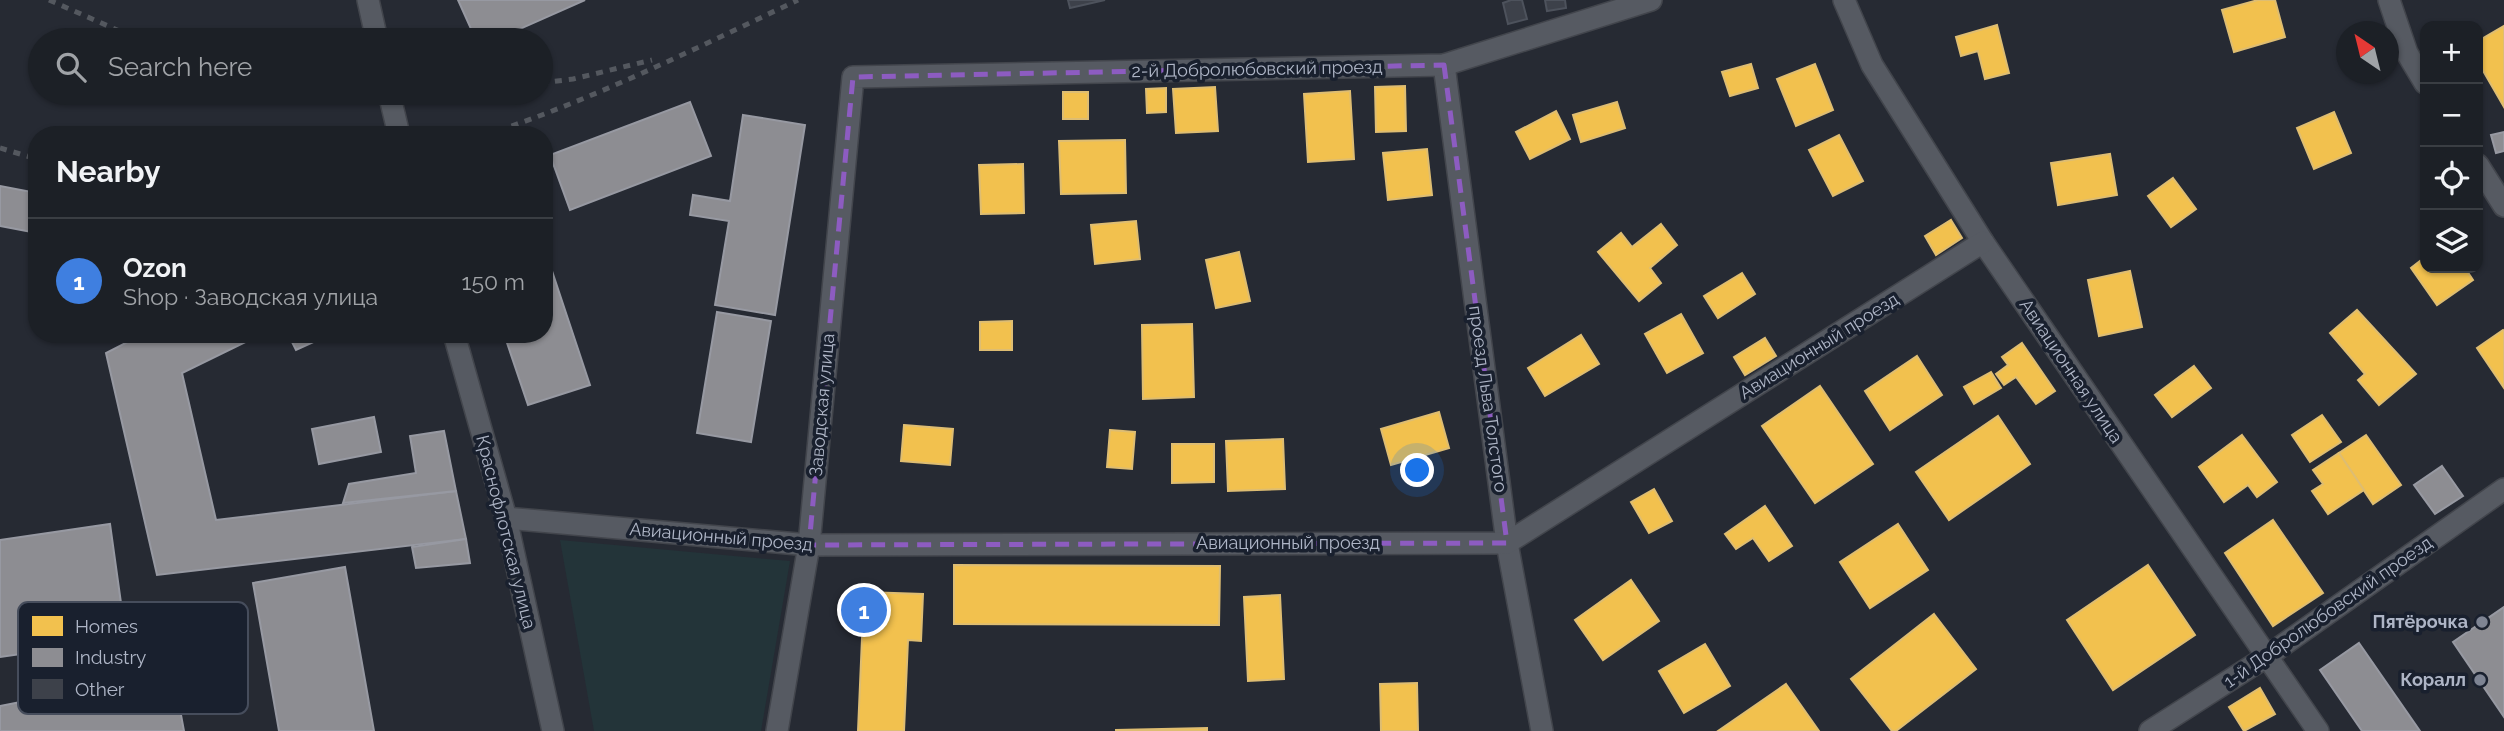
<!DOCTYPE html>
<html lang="en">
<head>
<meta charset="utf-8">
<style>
  body { margin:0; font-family:Raleway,sans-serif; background:#25282e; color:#f1f3f6 }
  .controls { position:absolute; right:21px; top:21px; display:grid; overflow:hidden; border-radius:14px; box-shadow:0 2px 5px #0004 }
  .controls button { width:63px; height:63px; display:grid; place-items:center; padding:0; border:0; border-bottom:2px solid #3a3e43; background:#1c2026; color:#f1f3f6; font:35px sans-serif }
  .compass { position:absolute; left:2336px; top:21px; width:63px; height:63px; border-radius:50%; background:#1c2026; box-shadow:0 2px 5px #0004; rotate:325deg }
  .you { position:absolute; left:1418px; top:471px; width:24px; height:24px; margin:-18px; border:5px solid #fff; border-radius:50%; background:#1a73e8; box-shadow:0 0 0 10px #1a73e833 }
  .badge { display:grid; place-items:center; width:46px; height:46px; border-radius:50%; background:#7e8493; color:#fff; font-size:23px; font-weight:700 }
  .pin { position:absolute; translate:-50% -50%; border:4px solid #fff; box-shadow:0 2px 7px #0006 }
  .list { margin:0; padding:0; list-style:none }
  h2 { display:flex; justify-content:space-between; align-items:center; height:91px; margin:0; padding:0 28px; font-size:30px }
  h2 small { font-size:23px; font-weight:400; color:#a0a3a7 }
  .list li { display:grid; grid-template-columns:46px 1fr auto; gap:21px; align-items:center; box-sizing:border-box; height:126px; padding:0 28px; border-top:2px solid #3a3e43 }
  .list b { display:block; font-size:26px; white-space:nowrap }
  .list p { margin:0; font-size:23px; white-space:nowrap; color:#a0a3a7 }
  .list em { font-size:23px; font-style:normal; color:#a0a3a7 }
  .icon { flex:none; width:38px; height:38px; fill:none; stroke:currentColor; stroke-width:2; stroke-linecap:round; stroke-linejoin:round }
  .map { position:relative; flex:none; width:2504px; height:731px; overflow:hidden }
  .search { position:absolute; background:#1c2026; box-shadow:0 2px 5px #0004; left:28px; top:28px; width:525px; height:77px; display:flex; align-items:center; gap:18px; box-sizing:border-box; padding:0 24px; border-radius:38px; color:#a0a3a7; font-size:26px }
  .panel { position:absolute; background:#1c2026; box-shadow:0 2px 5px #0004; left:28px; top:126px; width:525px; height:217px; border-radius:28px }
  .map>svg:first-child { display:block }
  .green { fill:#233439 }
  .homes { fill:#f2c14e; stroke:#debd72; stroke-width:2 }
  .industry { fill:#8d8d92; stroke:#9799a2; stroke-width:2 }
  .building { fill:#3d414a; stroke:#4d525c; stroke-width:2 }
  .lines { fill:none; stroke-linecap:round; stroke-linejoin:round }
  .minor-casing { stroke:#42454c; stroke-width:24 }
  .minor { stroke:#565a62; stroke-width:21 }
  .rail { stroke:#54585f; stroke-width:5; stroke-dasharray:7 7; stroke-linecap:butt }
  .marked { fill:none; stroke:#8d5cc1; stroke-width:5; stroke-dasharray:14 9; stroke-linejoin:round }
  .poi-dot { fill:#7e8493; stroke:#19202e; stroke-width:2.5 }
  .labels { text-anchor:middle; stroke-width:7; stroke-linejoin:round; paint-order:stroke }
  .street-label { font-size:18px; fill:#aeb5c6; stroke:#19202e }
  .poi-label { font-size:18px; font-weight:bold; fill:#aeb5c6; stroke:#19202e; text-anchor:end }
  .key { fill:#19202e; stroke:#464d5c; stroke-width:2 }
  .key-label { font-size:19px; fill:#aeb5c6 }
</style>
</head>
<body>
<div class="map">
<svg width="2504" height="731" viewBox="0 0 2504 731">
  <rect width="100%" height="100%" fill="#262a33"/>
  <path class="green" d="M 560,540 L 790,561 L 761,731 L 594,731 Z"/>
  <g class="homes">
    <path d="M 2258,0 L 2275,0 L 2285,37 L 2234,52 L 2222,10 Z"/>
    <path d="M 1997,25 L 2009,73 L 1985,79 L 1978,51 L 1961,56 L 1956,37 Z"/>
    <path d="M 2504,26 L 2504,107 L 2478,62 L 2478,41 Z"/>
    <path d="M 1751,64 L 1758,88 L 1730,96 L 1722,72 Z"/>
    <path d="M 1815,64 L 1833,110 L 1796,126 L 1777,79 Z"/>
    <path d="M 1405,86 L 1406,131 L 1376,132 L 1375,87 Z"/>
    <path d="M 1215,87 L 1218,131 L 1176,133 L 1173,89 Z"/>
    <path d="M 1166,88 L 1166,112 L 1147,113 L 1146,89 Z"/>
    <path d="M 1350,91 L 1354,159 L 1308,162 L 1304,94 Z"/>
    <rect x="1063" y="92" width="25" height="27"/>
    <path d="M 1617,102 L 1625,128 L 1581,142 L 1573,115 Z"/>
    <path d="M 1556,111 L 1570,139 L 1530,159 L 1516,132 Z"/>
    <path d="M 2334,112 L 2351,153 L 2314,169 L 2297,128 Z"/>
    <path d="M 1839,135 L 1863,181 L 1833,196 L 1809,150 Z"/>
    <path d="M 1125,140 L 1126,193 L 1061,194 L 1059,141 Z"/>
    <path d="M 1427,149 L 1432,195 L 1388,200 L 1383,153 Z"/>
    <path d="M 2110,154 L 2117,195 L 2058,205 L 2051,163 Z"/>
    <path d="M 1023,164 L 1024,213 L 981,214 L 979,165 Z"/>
    <path d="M 2173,178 L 2196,209 L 2171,227 L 2148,196 Z"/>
    <path d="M 1951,220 L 1962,238 L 1936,255 L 1925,236 Z"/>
    <path d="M 1136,221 L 1140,259 L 1095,264 L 1091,225 Z"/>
    <path d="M 1661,224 L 1677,245 L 1650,268 L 1661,283 L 1639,301 L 1598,252 L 1621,233 L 1632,247 Z"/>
    <path d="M 1239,252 L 1250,301 L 1216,308 L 1206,260 Z"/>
    <path d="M 2425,257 L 2425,268 L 2465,268 L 2473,280 L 2437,305 L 2411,268 Z"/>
    <path d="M 2130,271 L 2142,327 L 2099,336 L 2088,280 Z"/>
    <path d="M 1742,273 L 1755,294 L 1718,318 L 1704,296 Z"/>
    <path d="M 2357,310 L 2416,374 L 2379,405 L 2358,380 L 2365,374 L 2330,333 Z"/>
    <path d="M 1681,314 L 1703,353 L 1667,373 L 1645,334 Z"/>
    <path d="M 1012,321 L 1012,350 L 980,350 L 980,322 Z"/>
    <path d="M 1192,324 L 1194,397 L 1143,399 L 1142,325 Z"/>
    <path d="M 2503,330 L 2504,331 L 2504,388 L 2477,348 Z"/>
    <path d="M 1581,335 L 1599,364 L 1545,396 L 1528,368 Z"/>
    <path d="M 1765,338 L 1776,356 L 1745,375 L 1734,357 Z"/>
    <path d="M 2022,343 L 2055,391 L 2036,404 L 2016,377 L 2004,385 L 1996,374 L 2008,365 L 2002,357 Z"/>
    <path d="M 1917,356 L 1942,395 L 1890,430 L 1865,391 Z"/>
    <path d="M 2194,366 L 2211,388 L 2172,417 L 2155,395 Z"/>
    <path d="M 1991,372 L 2001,388 L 1974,404 L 1964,387 Z"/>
    <path d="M 1820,386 L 1873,464 L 1815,503 L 1762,426 Z"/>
    <path d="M 1439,412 L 1449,448 L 1391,465 L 1381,429 Z"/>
    <path d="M 2322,415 L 2341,442 L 2310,462 L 2292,435 Z"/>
    <path d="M 1998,416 L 2030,464 L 1949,520 L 1916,472 Z"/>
    <path d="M 904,425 L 953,429 L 950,465 L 901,461 Z"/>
    <path d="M 1110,430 L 1135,432 L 1132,469 L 1107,467 Z"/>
    <path d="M 2242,435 L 2277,482 L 2257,497 L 2248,485 L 2224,502 L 2199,467 Z"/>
    <path d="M 2366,435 L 2401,485 L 2373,504 L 2339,453 Z"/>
    <path d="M 1283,439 L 1285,489 L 1228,491 L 1226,441 Z"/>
    <path d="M 1172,444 L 1214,444 L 1214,482 L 1172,483 Z"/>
    <path d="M 2339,453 L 2364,490 L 2328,514 L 2312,491 L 2323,484 L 2313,470 Z"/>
    <path d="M 1654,489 L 1672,521 L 1649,533 L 1631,502 Z"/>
    <path d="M 1765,506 L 1792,546 L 1769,561 L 1753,538 L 1736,549 L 1725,534 Z"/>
    <path d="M 2273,520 L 2323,593 L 2273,626 L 2225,553 Z"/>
    <path d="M 1898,524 L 1928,570 L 1870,608 L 1840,562 Z"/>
    <path d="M 954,565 L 1220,566 L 1219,625 L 954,624 Z"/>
    <path d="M 2148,565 L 2195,635 L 2113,690 L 2067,620 Z"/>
    <path d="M 1631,580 L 1659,621 L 1603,660 L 1575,620 Z"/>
    <path d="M 864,592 L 923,594 L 921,641 L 908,640 L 904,731 L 858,731 Z"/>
    <path d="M 1280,595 L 1284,679 L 1248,681 L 1244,597 Z"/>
    <path d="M 1934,614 L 1976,669 L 1896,731 L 1892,731 L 1851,679 Z"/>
    <path d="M 1705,644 L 1730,686 L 1684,713 L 1659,671 Z"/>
    <path d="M 1417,683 L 1418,731 L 1381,731 L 1380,684 Z"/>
    <path d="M 1786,684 L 1819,731 L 1718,731 Z"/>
    <path d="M 2260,688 L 2275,714 L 2244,731 L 2229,707 Z"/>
    <path d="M 1207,728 L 1207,731 L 1116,731 L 1116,730 Z"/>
  </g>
  <g class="industry">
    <path d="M 458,0 L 585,0 L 495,40 L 476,40 Z"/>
    <path d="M 690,102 L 711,156 L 570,210 L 550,155 Z"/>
    <path d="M 743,115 L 805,125 L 775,315 L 715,305 L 729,221 L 690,215 L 693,195 L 730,201 Z"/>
    <path d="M 2504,132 L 2504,151 L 2496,153 L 2491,135 Z"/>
    <path d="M 0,186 L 37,193 L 37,233 L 0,226 Z"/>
    <path d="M 544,247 L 590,385 L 528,405 L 504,334 L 544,334 Z"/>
    <path d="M 717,312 L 771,321 L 751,442 L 697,433 Z"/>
    <path d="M 143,334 L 262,334 L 182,373 L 216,520 L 456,491 L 466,539 L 157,575 L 106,353 Z"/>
    <path d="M 288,334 L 331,334 L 296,350 Z"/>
    <path d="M 374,417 L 381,452 L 319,464 L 312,429 Z"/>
    <path d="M 444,431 L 456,491 L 343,503 L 349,484 L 416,473 L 410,436 Z"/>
    <path d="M 2442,466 L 2463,496 L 2435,514 L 2414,485 Z"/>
    <path d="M 110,524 L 126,639 L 0,657 L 0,540 Z"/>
    <path d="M 466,539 L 470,563 L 416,568 L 412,547 Z"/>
    <path d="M 345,567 L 374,731 L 279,731 L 253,583 Z"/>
    <path d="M 2504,607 L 2504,717 L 2453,642 Z"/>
    <path d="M 2359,643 L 2420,731 L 2362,731 L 2320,670 Z"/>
    <path d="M 173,672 L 184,731 L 0,731 L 0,706 Z"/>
  </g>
  <g class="building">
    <path d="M 1068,0 L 1105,0 L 1070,8 Z"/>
    <path d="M 1511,0 L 1522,0 L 1527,19 L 1508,24 L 1503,3 Z"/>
    <path d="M 1545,0 L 1565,0 L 1566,8 L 1547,11 Z"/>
  </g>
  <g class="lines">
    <defs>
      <g id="minor">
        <path d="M 368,0 L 377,40"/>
        <path d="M 1844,0 L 1872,65 L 1983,242 L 2318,731"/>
        <path d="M 2389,0 L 2407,53 L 2425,83"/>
        <path d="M 1444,65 L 1507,543 L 1542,731"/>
        <path d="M 389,93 L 399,135"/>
        <path d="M 2478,165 L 2504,206"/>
        <path d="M 454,334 L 506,518 L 553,731"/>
        <path d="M 506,518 L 809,545 L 1507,543 L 1983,242"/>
        <path d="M 777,731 L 809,545 L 853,77 L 1444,65 L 1651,0"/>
        <path d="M 2150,731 L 2266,657 L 2504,489"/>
      </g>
    </defs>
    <use href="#minor" class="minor-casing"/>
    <use href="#minor" class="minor"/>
    <g class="rail">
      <path d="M 49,0 L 140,40"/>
      <path d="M 541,83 L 573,79 L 652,60"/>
      <path d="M 387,93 L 466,93"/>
      <path d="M 485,135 C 593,100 696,48 798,0"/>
      <path d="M 0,148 L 37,159"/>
    </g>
  </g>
  <path class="marked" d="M 1444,65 L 1507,543 L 809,545 L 853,77 Z"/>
  <g class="poi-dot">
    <circle cx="2482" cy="622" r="7"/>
    <circle cx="2480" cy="680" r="7"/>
  </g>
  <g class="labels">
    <g class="street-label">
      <text transform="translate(1257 69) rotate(-1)" y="6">2-й Добролюбовский проезд</text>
      <text transform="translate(1819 346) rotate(-32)" y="6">Авиационный проезд</text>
      <text transform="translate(2071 371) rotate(56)" y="6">Авиационная улица</text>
      <text transform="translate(1488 399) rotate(82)" y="6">проезд Льва Толстого</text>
      <text transform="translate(822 405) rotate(-85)" y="6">Заводская улица</text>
      <text transform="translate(506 532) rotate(76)" y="6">Краснофлотская улица</text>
      <text transform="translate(721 537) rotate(5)" y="6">Авиационный проезд</text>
      <text x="1288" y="549">Авиационный проезд</text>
      <text transform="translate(2328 612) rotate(-35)" y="6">1-й Добролюбовский проезд</text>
    </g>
    <g class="poi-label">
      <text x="2468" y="628">Пятёрочка</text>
      <text x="2466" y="686">Коралл</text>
    </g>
  </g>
  <rect x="18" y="602" width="230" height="112" rx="10" class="key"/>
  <rect x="32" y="616" width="31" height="20" fill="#f2c14e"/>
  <rect x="32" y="648" width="31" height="19" fill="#8d8d92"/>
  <rect x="32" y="679" width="31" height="20" fill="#3d414a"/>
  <g class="key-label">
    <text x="75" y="633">Homes</text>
    <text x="75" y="664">Industry</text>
    <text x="75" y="696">Other</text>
  </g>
</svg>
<div class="controls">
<button>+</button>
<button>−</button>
<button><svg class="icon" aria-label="locate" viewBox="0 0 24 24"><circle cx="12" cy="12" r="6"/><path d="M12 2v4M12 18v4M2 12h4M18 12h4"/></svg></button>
<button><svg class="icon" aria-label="layers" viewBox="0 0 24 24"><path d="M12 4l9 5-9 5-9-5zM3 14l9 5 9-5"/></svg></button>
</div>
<svg class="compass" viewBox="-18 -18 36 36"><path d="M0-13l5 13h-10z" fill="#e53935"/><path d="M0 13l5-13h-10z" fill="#a0a3a7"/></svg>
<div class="you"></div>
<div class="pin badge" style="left:864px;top:610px;background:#3f7fe0">1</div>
<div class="search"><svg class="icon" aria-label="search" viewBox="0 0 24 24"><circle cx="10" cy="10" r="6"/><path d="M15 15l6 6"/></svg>Search here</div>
<section class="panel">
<h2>Nearby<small></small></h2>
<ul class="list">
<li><span class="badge" style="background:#3f7fe0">1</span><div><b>Ozon</b><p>Shop · Заводская улица</p></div><em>150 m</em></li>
</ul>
</section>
</div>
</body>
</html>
